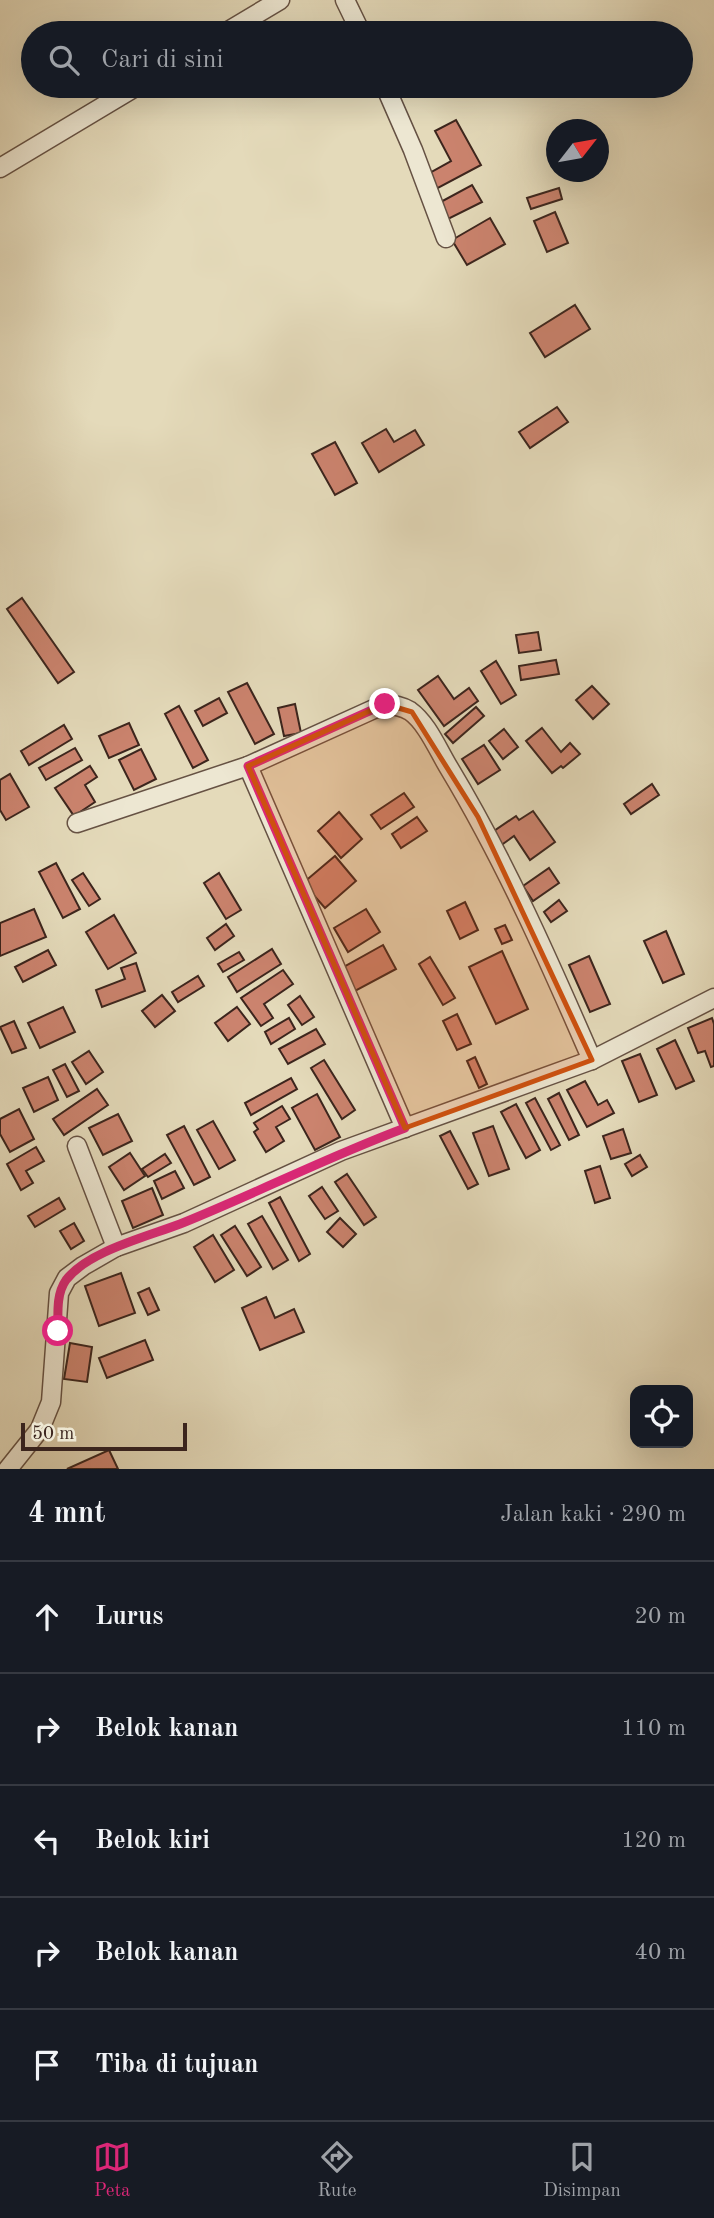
<!DOCTYPE html>
<html lang="id">
<head>
<meta charset="utf-8">
<style>
  body { margin:0; font-family:"Old Standard TT",serif; background:#20242c; color:#f1f3f6 }
  .controls { position:absolute; right:21px; bottom:21px; display:grid; overflow:hidden; border-radius:14px; box-shadow:0 7px 28px #0002 }
  .controls button { width:63px; height:63px; display:grid; place-items:center; padding:0; border:0; border-bottom:2px solid #363941; background:#171b24; color:#f1f3f6; font:35px sans-serif }
  .compass { position:absolute; left:546px; top:119px; width:63px; height:63px; border-radius:50%; background:#171b24; box-shadow:0 7px 28px #0002; rotate:59deg }
  .scale { position:absolute; left:21px; bottom:18px; width:166px; box-sizing:border-box; padding-left:7px; border:4px solid #3c251d; border-top:0; font-size:19px; line-height:24px; white-space:nowrap; color:#3c251d; -webkit-text-stroke:5px #ede7d2; paint-order:stroke }
  .stop { position:absolute; width:21px; height:21px; margin:-16px; border:5px solid #db2777; border-radius:50%; background:#fff }
  .stop.end { background:#db2777; border-color:#fff; box-shadow:0 2px 7px #0008 }
  .list { margin:0; padding:0; list-style:none }
  h2 { display:flex; justify-content:space-between; align-items:center; height:91px; margin:0; padding:0 28px; font-size:30px }
  h2 small { font-size:23px; font-weight:400; color:#9ea1a6 }
  .list li { display:grid; grid-template-columns:46px 1fr auto; gap:21px; align-items:center; box-sizing:border-box; height:112px; padding:0 28px; border-top:2px solid #363941 }
  .list b { display:block; font-size:26px; white-space:nowrap }
  .list em { font-size:23px; font-style:normal; color:#9ea1a6 }
  .icon { flex:none; width:38px; height:38px; fill:none; stroke:currentColor; stroke-width:2; stroke-linecap:round; stroke-linejoin:round }
  .map { position:relative; flex:none; width:714px; height:1469px; overflow:hidden }
  .search { position:absolute; background:#171b24; box-shadow:0 7px 28px #0002; left:21px; right:21px; top:21px; height:77px; display:flex; align-items:center; gap:18px; box-sizing:border-box; padding:0 24px; border-radius:38px; color:#9ea1a6; font-size:26px }
  .sheet { height:651px; background:#171b24 }
  nav { display:flex; justify-content:space-around; align-items:center; box-sizing:border-box; height:98px; border-top:2px solid #363941; background:#171b24; font-size:19px; color:#9ea1a6 }
  nav a { display:grid; justify-items:center; gap:4px }
  nav .on { color:#db2777 }
  .map>svg:first-child { display:block }
  .building { fill:#cb836e; stroke:#3c251d; stroke-width:2 }
  .lines { fill:none; stroke-linecap:round; stroke-linejoin:round }
  .minor-casing { stroke:#665244; stroke-width:21 }
  .minor { stroke:#ede7d2; stroke-width:18 }
  .route { stroke:#db2777; stroke-width:9 }
  .marked { fill:#ce510f; fill-opacity:0.2; stroke:#ce510f; stroke-width:5; stroke-linejoin:round }
</style>
</head>
<body>
<div class="map">
<svg width="714" height="1469" viewBox="0 0 714 1469">
  <rect width="100%" height="100%" fill="#e4daba"/>
  <filter id="stains"><feTurbulence type="fractalNoise" baseFrequency=".00286" numOctaves="4"/><feColorMatrix values="0 0 0 0 .2 0 0 0 0 .09 0 0 0 0 .02 0 0 0 .5 -.17"/></filter>
  <radialGradient id="worn" r=".72"><stop offset=".6" stop-color="#630" stop-opacity="0"/><stop offset="1" stop-color="#630" stop-opacity=".3"/></radialGradient>
  <g class="building">
    <path d="M 456,120 L 481,165 L 436,189 L 428,174 L 451,161 L 435,131 Z"/>
    <path d="M 472,185 L 482,202 L 446,220 L 437,204 Z"/>
    <path d="M 559,188 L 562,199 L 531,209 L 527,198 Z"/>
    <path d="M 555,212 L 568,243 L 547,252 L 534,221 Z"/>
    <path d="M 490,218 L 505,244 L 467,265 L 452,240 Z"/>
    <path d="M 575,305 L 590,329 L 545,357 L 530,333 Z"/>
    <path d="M 557,407 L 568,422 L 530,448 L 519,432 Z"/>
    <path d="M 386,429 L 394,442 L 415,430 L 424,445 L 379,472 L 362,443 Z"/>
    <path d="M 335,442 L 357,483 L 335,495 L 312,454 Z"/>
    <path d="M 22,598 L 74,672 L 58,683 L 7,609 Z"/>
    <path d="M 538,632 L 541,650 L 519,653 L 516,635 Z"/>
    <path d="M 556,660 L 559,674 L 521,680 L 519,666 Z"/>
    <path d="M 496,661 L 516,695 L 501,704 L 481,671 Z"/>
    <path d="M 438,676 L 454,699 L 469,688 L 478,701 L 444,726 L 418,690 Z"/>
    <path d="M 247,683 L 274,734 L 255,744 L 228,692 Z"/>
    <path d="M 592,686 L 609,704 L 593,719 L 576,700 Z"/>
    <path d="M 219,698 L 227,713 L 203,726 L 195,711 Z"/>
    <path d="M 295,704 L 301,733 L 284,736 L 278,708 Z"/>
    <path d="M 179,706 L 208,760 L 193,768 L 165,714 Z"/>
    <path d="M 476,707 L 484,716 L 453,743 L 445,734 Z"/>
    <path d="M 129,723 L 139,745 L 109,758 L 99,736 Z"/>
    <path d="M 64,725 L 72,739 L 29,765 L 21,751 Z"/>
    <path d="M 542,728 L 561,752 L 570,743 L 580,754 L 563,768 L 561,766 L 552,773 L 526,741 Z"/>
    <path d="M 504,729 L 518,747 L 503,759 L 489,741 Z"/>
    <path d="M 484,745 L 500,770 L 478,784 L 462,759 Z"/>
    <path d="M 75,748 L 82,760 L 46,780 L 39,768 Z"/>
    <path d="M 141,749 L 156,779 L 134,790 L 119,760 Z"/>
    <path d="M 90,766 L 97,777 L 85,785 L 95,802 L 74,816 L 55,788 Z"/>
    <path d="M 10,774 L 29,807 L 6,820 L 0,810 L 0,780 Z"/>
    <path d="M 652,784 L 659,795 L 631,814 L 624,804 Z"/>
    <path d="M 404,793 L 414,807 L 381,829 L 371,815 Z"/>
    <path d="M 533,811 L 555,842 L 530,860 L 514,836 L 500,846 L 491,833 L 516,816 L 519,820 Z"/>
    <path d="M 339,812 L 362,839 L 341,858 L 318,831 Z"/>
    <path d="M 417,817 L 427,831 L 401,848 L 392,834 Z"/>
    <path d="M 335,856 L 356,881 L 325,908 L 303,883 Z"/>
    <path d="M 56,863 L 80,909 L 63,918 L 39,872 Z"/>
    <path d="M 549,868 L 559,883 L 533,901 L 523,886 Z"/>
    <path d="M 83,873 L 100,899 L 89,906 L 72,880 Z"/>
    <path d="M 219,873 L 241,910 L 226,919 L 204,883 Z"/>
    <path d="M 559,900 L 567,911 L 551,922 L 544,912 Z"/>
    <path d="M 465,902 L 478,930 L 460,939 L 447,911 Z"/>
    <path d="M 34,909 L 46,937 L 0,956 L 0,923 Z"/>
    <path d="M 366,909 L 380,932 L 348,952 L 334,928 Z"/>
    <path d="M 114,915 L 136,953 L 108,969 L 86,932 Z"/>
    <path d="M 226,924 L 234,936 L 215,950 L 207,938 Z"/>
    <path d="M 505,925 L 512,940 L 502,944 L 495,929 Z"/>
    <path d="M 666,931 L 684,974 L 663,983 L 644,941 Z"/>
    <path d="M 383,945 L 396,969 L 355,991 L 342,968 Z"/>
    <path d="M 272,949 L 281,964 L 237,992 L 228,977 Z"/>
    <path d="M 48,950 L 56,965 L 23,982 L 15,967 Z"/>
    <path d="M 502,951 L 528,1009 L 496,1024 L 469,967 Z"/>
    <path d="M 239,952 L 244,960 L 223,972 L 218,964 Z"/>
    <path d="M 589,956 L 610,1004 L 590,1012 L 569,965 Z"/>
    <path d="M 430,957 L 455,998 L 443,1005 L 419,964 Z"/>
    <path d="M 136,963 L 145,991 L 102,1007 L 96,990 L 125,979 L 121,968 Z"/>
    <path d="M 283,970 L 293,984 L 264,1004 L 273,1018 L 261,1026 L 241,998 Z"/>
    <path d="M 198,976 L 204,986 L 178,1002 L 172,992 Z"/>
    <path d="M 162,995 L 175,1011 L 155,1027 L 142,1011 Z"/>
    <path d="M 300,996 L 314,1017 L 302,1025 L 288,1005 Z"/>
    <path d="M 63,1007 L 75,1032 L 40,1048 L 28,1023 Z"/>
    <path d="M 237,1007 L 250,1024 L 228,1041 L 215,1023 Z"/>
    <path d="M 457,1014 L 471,1044 L 457,1050 L 443,1021 Z"/>
    <path d="M 289,1018 L 295,1029 L 271,1044 L 265,1032 Z"/>
    <path d="M 712,1018 L 714,1024 L 714,1066 L 711,1067 L 705,1051 L 698,1053 L 688,1028 Z"/>
    <path d="M 14,1021 L 26,1048 L 12,1053 L 0,1027 Z"/>
    <path d="M 316,1029 L 325,1044 L 288,1064 L 279,1049 Z"/>
    <path d="M 675,1040 L 694,1081 L 676,1089 L 657,1049 Z"/>
    <path d="M 89,1051 L 103,1072 L 86,1084 L 72,1062 Z"/>
    <path d="M 640,1054 L 657,1095 L 639,1102 L 622,1061 Z"/>
    <path d="M 475,1057 L 487,1084 L 479,1088 L 467,1061 Z"/>
    <path d="M 324,1060 L 355,1110 L 342,1119 L 311,1068 Z"/>
    <path d="M 65,1064 L 79,1091 L 67,1097 L 53,1070 Z"/>
    <path d="M 48,1077 L 58,1100 L 34,1112 L 23,1088 Z"/>
    <path d="M 291,1078 L 297,1089 L 251,1115 L 245,1103 Z"/>
    <path d="M 585,1081 L 598,1105 L 607,1100 L 614,1113 L 587,1127 L 567,1090 Z"/>
    <path d="M 97,1089 L 108,1105 L 64,1135 L 53,1119 Z"/>
    <path d="M 559,1093 L 579,1135 L 569,1140 L 548,1099 Z"/>
    <path d="M 317,1094 L 340,1137 L 315,1150 L 292,1108 Z"/>
    <path d="M 535,1098 L 560,1145 L 551,1150 L 526,1103 Z"/>
    <path d="M 516,1104 L 540,1150 L 526,1158 L 501,1112 Z"/>
    <path d="M 282,1106 L 290,1119 L 276,1127 L 284,1141 L 266,1152 L 254,1132 L 258,1129 L 254,1123 Z"/>
    <path d="M 19,1109 L 34,1139 L 10,1152 L 0,1134 L 0,1119 Z"/>
    <path d="M 118,1114 L 132,1141 L 103,1155 L 89,1128 Z"/>
    <path d="M 213,1121 L 235,1160 L 219,1169 L 197,1130 Z"/>
    <path d="M 184,1126 L 210,1177 L 194,1185 L 167,1135 Z"/>
    <path d="M 493,1126 L 509,1169 L 489,1176 L 473,1133 Z"/>
    <path d="M 623,1129 L 631,1153 L 611,1159 L 603,1136 Z"/>
    <path d="M 450,1131 L 478,1184 L 468,1189 L 440,1136 Z"/>
    <path d="M 36,1147 L 44,1161 L 26,1171 L 33,1183 L 21,1190 L 7,1164 Z"/>
    <path d="M 130,1153 L 145,1176 L 124,1190 L 109,1167 Z"/>
    <path d="M 165,1154 L 171,1163 L 148,1177 L 142,1169 Z"/>
    <path d="M 640,1155 L 647,1167 L 632,1176 L 625,1164 Z"/>
    <path d="M 600,1166 L 610,1198 L 595,1203 L 585,1171 Z"/>
    <path d="M 175,1171 L 184,1188 L 162,1199 L 154,1181 Z"/>
    <path d="M 347,1174 L 376,1217 L 364,1225 L 335,1182 Z"/>
    <path d="M 322,1187 L 338,1211 L 325,1219 L 309,1196 Z"/>
    <path d="M 152,1188 L 163,1215 L 133,1228 L 122,1201 Z"/>
    <path d="M 280,1197 L 310,1254 L 299,1261 L 269,1203 Z"/>
    <path d="M 59,1198 L 65,1209 L 35,1227 L 28,1216 Z"/>
    <path d="M 262,1216 L 288,1260 L 273,1269 L 248,1224 Z"/>
    <path d="M 340,1218 L 356,1234 L 343,1247 L 327,1232 Z"/>
    <path d="M 74,1223 L 84,1241 L 71,1249 L 60,1231 Z"/>
    <path d="M 235,1226 L 261,1267 L 247,1276 L 221,1235 Z"/>
    <path d="M 213,1235 L 234,1270 L 215,1282 L 194,1247 Z"/>
    <path d="M 121,1273 L 135,1313 L 99,1326 L 85,1286 Z"/>
    <path d="M 149,1288 L 159,1310 L 148,1315 L 138,1293 Z"/>
    <path d="M 266,1297 L 275,1318 L 294,1309 L 304,1332 L 260,1350 L 242,1308 Z"/>
    <path d="M 145,1340 L 153,1360 L 107,1378 L 99,1358 Z"/>
    <path d="M 70,1343 L 92,1347 L 87,1382 L 64,1379 Z"/>
    <path d="M 109,1450 L 118,1469 L 67,1469 Z"/>
  </g>
  <g class="lines">
    <defs>
      <g id="minor">
        <path d="M 345,0 L 361,33"/>
        <path d="M 225,33 L 280,0"/>
        <path d="M 385,86 L 413,150 L 446,238"/>
        <path d="M 0,168 L 137,86"/>
        <path d="M 248,766 L 385,704 C 394,705 402,706 410,711 C 427,723 438,750 449,768 C 505,861 549,961 592,1060"/>
        <path d="M 77,823 L 248,766 L 405,1128"/>
        <path d="M 77,1146 L 116,1247"/>
        <path d="M 8,1469 L 40,1429 L 51,1402 L 59,1293 L 67,1278 L 83,1266 L 116,1247 L 184,1223 L 341,1151 L 592,1060 L 714,998"/>
      </g>
    </defs>
    <use href="#minor" class="minor-casing"/>
    <use href="#minor" class="minor"/>
  </g>
  <g class="lines">
    <path class="route" d="M 58,1331 C 58,1314 56,1294 66,1280 C 89,1250 151,1236 185,1222 C 259,1192 330,1156 405,1128 L 248,766 L 385,704"/>
  </g>
  <path class="marked" d="M 385,704 L 412,712 L 478,817 L 592,1060 L 405,1128 L 248,766 Z"/>
  <rect width="100%" height="100%" filter="url(#stains)"/>
  <rect width="100%" height="100%" fill="url(#worn)"/>
</svg>
<div class="controls">
<button><svg class="icon" aria-label="locate" viewBox="0 0 24 24"><circle cx="12" cy="12" r="6"/><path d="M12 2v4M12 18v4M2 12h4M18 12h4"/></svg></button>
</div>
<svg class="compass" viewBox="-18 -18 36 36"><path d="M0-13l5 13h-10z" fill="#e53935"/><path d="M0 13l5-13h-10z" fill="#9ea1a6"/></svg>
<div class="scale">50 m</div>
<div class="stop" style="left:58px;top:1331px"></div>
<div class="stop end" style="left:385px;top:704px"></div>
<div class="search"><svg class="icon" aria-label="search" viewBox="0 0 24 24"><circle cx="10" cy="10" r="6"/><path d="M15 15l6 6"/></svg>Cari di sini</div>
</div>
<section class="sheet">
<h2>4 mnt<small>Jalan kaki · 290 m</small></h2>
<ul class="list">
<li><svg class="icon" aria-label="ahead" viewBox="0 0 24 24"><path d="M12 20V5M6 11l6-6 6 6"/></svg><div><b>Lurus</b></div><em>20 m</em></li>
<li><svg class="icon" aria-label="right" viewBox="0 0 24 24"><path d="M7 20v-9h11M14 6l5 5-5 5"/></svg><div><b>Belok kanan</b></div><em>110 m</em></li>
<li><svg class="icon" aria-label="left" viewBox="0 0 24 24"><path d="M17 20v-9H6M10 6l-5 5 5 5"/></svg><div><b>Belok kiri</b></div><em>120 m</em></li>
<li><svg class="icon" aria-label="right" viewBox="0 0 24 24"><path d="M7 20v-9h11M14 6l5 5-5 5"/></svg><div><b>Belok kanan</b></div><em>40 m</em></li>
<li><svg class="icon" aria-label="arrive" viewBox="0 0 24 24"><path d="M6 21V4h12l-3 4 3 4H6"/></svg><div><b>Tiba di tujuan</b></div></li>
</ul>
</section>
<nav>
<a class="on"><svg class="icon" aria-label="map" viewBox="0 0 24 24"><path d="M3 6l6-2 6 2 6-2v14l-6 2-6-2-6 2zM9 4v14M15 6v14"/></svg>Peta</a>
<a><svg class="icon" aria-label="directions" viewBox="0 0 24 24"><path d="M12 3l9 9-9 9-9-9zM9 14v-3h6M13 9l2 2-2 2"/></svg>Rute</a>
<a><svg class="icon" aria-label="saved" viewBox="0 0 24 24"><path d="M7 4h10v16l-5-4-5 4z"/></svg>Disimpan</a>
</nav>
</body>
</html>
